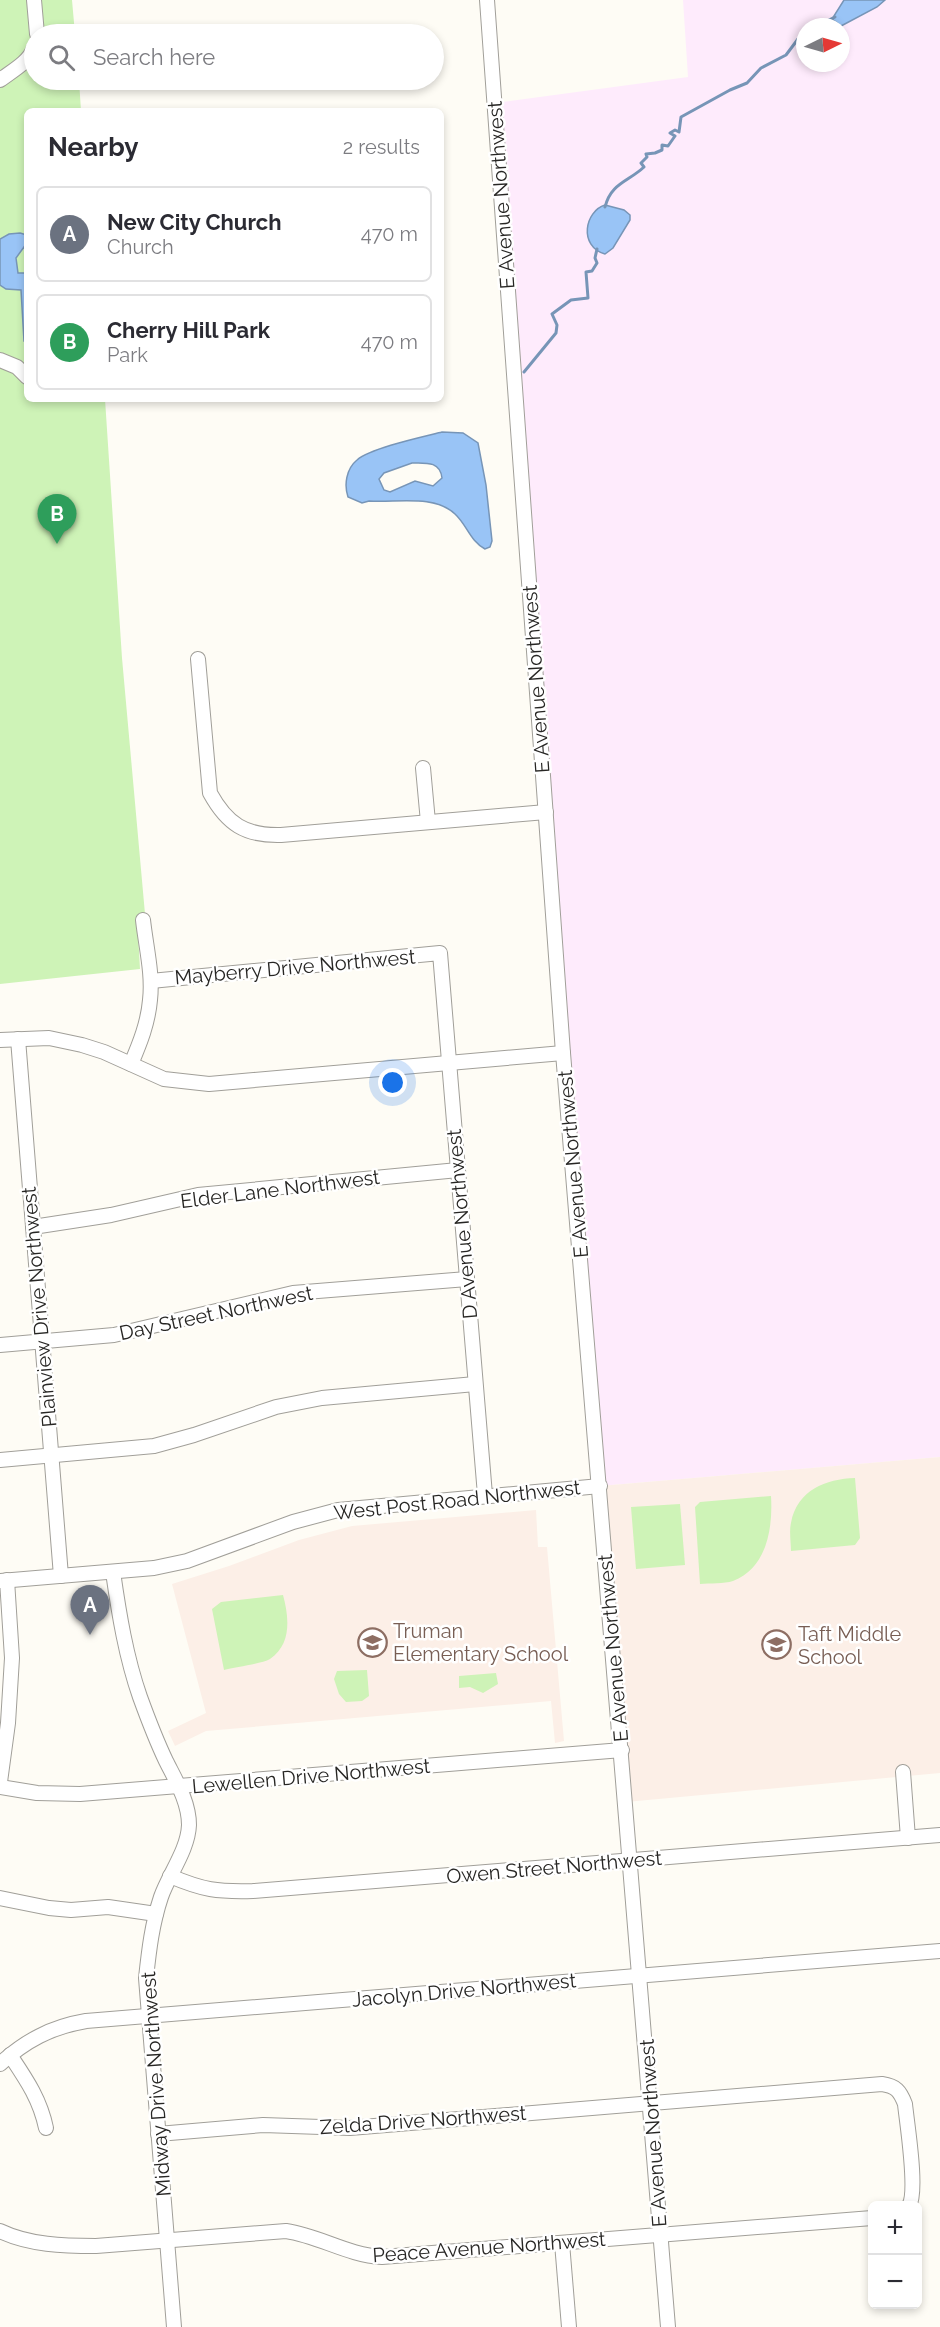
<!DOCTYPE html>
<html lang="en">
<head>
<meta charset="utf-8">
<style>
  body { margin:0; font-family:Raleway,sans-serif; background:#f7f7f7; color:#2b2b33 }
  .controls { position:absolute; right:18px; bottom:18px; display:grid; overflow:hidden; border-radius:9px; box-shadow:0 3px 9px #0003 }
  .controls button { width:54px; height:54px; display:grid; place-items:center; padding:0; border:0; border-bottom:2px solid #e1e1e2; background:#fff; color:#2b2b33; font:30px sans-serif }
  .compass { position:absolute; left:796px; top:18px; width:54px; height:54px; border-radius:50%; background:#fff; box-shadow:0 3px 9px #0003; rotate:85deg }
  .you { position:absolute; left:393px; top:1083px; width:21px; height:21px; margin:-15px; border:4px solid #fff; border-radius:50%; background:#1a73e8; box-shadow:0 0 0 9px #1a73e833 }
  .badge { display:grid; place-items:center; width:39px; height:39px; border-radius:50%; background:#111827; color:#fff; font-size:20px; font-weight:700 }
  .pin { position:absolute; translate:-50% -50px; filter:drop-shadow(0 2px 3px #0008) }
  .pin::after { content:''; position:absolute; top:32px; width:21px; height:18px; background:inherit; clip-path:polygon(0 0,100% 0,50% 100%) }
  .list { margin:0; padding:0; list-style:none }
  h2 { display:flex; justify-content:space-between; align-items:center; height:78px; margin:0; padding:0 24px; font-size:26px }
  h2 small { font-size:20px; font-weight:400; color:#7c7c81 }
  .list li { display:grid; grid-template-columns:39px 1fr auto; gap:18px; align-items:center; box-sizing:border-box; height:96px; margin:0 12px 12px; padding:0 12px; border:2px solid #e1e1e2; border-radius:9px }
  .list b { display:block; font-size:22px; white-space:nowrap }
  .list p { margin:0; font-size:20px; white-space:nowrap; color:#7c7c81 }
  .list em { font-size:20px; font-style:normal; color:#7c7c81 }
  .icon { flex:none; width:33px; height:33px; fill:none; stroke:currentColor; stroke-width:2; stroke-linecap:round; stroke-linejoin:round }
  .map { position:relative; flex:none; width:940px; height:2327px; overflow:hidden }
  .search { position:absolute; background:#fff; box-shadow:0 3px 9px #0003; left:24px; top:24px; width:420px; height:66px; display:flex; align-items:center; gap:15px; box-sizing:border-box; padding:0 21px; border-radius:33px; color:#7c7c81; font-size:22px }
  .panel { position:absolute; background:#fff; box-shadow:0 3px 9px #0003; left:24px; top:108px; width:420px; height:294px; border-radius:9px }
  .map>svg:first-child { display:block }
  .industrial { fill:#feebfc; fill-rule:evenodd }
  .education { fill:#fcefe7 }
  .green { fill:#cef3b7 }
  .water { fill:#99c4f6; stroke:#7795b7; stroke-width:1.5; fill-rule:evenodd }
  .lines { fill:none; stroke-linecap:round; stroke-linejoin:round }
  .stream { stroke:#7795b7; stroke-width:3 }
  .minor-casing { stroke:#a19f99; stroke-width:16 }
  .minor { stroke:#fff; stroke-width:14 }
  .labels { text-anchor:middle; stroke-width:5; stroke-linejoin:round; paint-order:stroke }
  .street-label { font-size:20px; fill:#272624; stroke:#fff }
  .education-label { font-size:20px; fill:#785e54; stroke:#fff; text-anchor:start }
</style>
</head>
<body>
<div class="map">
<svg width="940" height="2327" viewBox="0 0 940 2327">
  <rect width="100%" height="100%" fill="#fefcf5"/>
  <path class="industrial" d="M 683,0 L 940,0 L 940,1457 L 600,1486 L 495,103 L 688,77 ZM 805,27 L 841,27 L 841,63 L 805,63 Z"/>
  <g class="education">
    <path d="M 940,1457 L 940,1773 L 626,1802 L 600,1486 Z"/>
    <path d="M 536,1510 L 538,1547 L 547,1547 L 564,1741 L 555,1743 L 551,1701 L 206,1731 L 175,1746 L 168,1731 L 206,1713 L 172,1584 L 229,1566 L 299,1540 L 352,1526 Z"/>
  </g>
  <g class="green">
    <path d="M 0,0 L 72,0 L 75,34 L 34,34 L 34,80 L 79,80 L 81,111 L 27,111 L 27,399 L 105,399 L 122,658 L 145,914 L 137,916 L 140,969 L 0,984 Z"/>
    <path d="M 855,1478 L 860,1538 L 855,1545 L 791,1551 C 791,1543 789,1531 791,1523 C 797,1490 826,1479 855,1478 Z"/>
    <path d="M 771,1496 C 773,1528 767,1568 733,1581 C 724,1584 710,1583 700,1584 L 695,1507 L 700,1502 Z"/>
    <path d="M 680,1504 L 685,1565 L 636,1569 L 631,1507 Z"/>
    <path d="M 283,1595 C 289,1617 292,1644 270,1659 C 261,1664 235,1667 224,1670 L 212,1609 L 221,1602 Z"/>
    <path d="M 367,1670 L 369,1696 L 362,1701 L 346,1702 L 339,1694 L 334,1679 L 337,1671 Z"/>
    <path d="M 496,1673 L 498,1684 L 483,1693 L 470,1687 L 459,1688 L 459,1676 Z"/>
  </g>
  <g class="water">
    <path d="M 844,0 L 885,0 L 877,7 L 841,26 L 832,19 Z"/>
    <path d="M 605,205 L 624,210 L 630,215 L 630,220 L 613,248 L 605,254 C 578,246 585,211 605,205 Z"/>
    <path d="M 20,233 L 27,235 L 27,250 L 24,247 L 16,258 L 18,273 L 27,273 L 27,341 L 24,341 L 21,290 L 6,289 L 0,285 L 0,239 L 9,234 Z"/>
    <path d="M 442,432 L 463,433 L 478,443 L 486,485 L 492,541 L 490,547 L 485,549 C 470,541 467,525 455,514 C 434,494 396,503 369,501 L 362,503 L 348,497 C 344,485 346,469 357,460 C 371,448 422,437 442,432 ZM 412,463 C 426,463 440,461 442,478 L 433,486 L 415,481 L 390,492 L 384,490 L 379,479 L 384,473 Z"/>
  </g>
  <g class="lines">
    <g class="stream">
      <path d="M 815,27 L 835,17"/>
      <path d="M 605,207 C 611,183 628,182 644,167 L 641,163 L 647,157 L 646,154 L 655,153 L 662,150 L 662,145 L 668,146 L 675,136 L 670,133 L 675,130 L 679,132 L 681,117 L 730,90 L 747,83 L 761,68 L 786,55 L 798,39 L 805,35"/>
      <path d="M 524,372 L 556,333 L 557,325 L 552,314 L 571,300 L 588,298 L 586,272 L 592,271 L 597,263 L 595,258 L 597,249"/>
    </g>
    <defs>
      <g id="minor">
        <path d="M 34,0 L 37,34"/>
        <path d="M 487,0 L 563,1053 L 668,2327"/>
        <path d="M 0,80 C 12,71 29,62 34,48"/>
        <path d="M 0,360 L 17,367 L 27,377"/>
        <path d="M 198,659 L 210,793 C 227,824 245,836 281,835 L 546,812"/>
        <path d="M 423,768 L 428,822"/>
        <path d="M 151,981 L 440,953 L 485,1495"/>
        <path d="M 18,1039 L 61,1576"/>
        <path d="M 0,1040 L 49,1038 L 82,1045 L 104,1052 L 164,1079 L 209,1084 L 563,1053"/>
        <path d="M 131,1064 C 140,1043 148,1023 150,1000 C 153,974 146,947 143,920"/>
        <path d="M 33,1227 L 111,1215 L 198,1195 L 458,1170"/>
        <path d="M 0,1345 L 114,1335 L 293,1293 L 467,1279"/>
        <path d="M 0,1460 L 154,1446 L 194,1435 L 276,1407 L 322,1398 L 475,1384"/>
        <path d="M 113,1572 C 119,1614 126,1657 140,1697 C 148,1719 156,1740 166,1761 C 176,1781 189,1802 189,1825 C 188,1850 169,1874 161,1897 C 152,1924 149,1950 146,1978 L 174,2327"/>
        <path d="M 0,1581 L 154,1568 L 187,1561 L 293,1522 L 338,1510 L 600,1486"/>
        <path d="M 903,1772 L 908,1838"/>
        <path d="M 0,1782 L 8,1723 L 12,1658 L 7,1580"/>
        <path d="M 0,1787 L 37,1793 L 80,1794 L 622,1750"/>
        <path d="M 170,1876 C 203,1890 217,1892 253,1891 L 940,1835"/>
        <path d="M 0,1898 L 49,1908 L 71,1910 L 108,1907 L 156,1914"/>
        <path d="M 10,2055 C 26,2079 40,2099 46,2128"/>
        <path d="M 0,2064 C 25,2041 51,2027 86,2021 L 940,1951"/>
        <path d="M 158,2134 L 263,2125 L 350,2128 L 882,2084 C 896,2086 900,2091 905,2104 C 907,2124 918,2191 909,2206"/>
        <path d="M 0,2231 C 29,2245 64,2246 96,2246 L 286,2231 C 320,2236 347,2255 382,2257 L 872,2218"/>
        <path d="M 562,2243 L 569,2327"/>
      </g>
    </defs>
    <use href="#minor" class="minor-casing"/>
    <use href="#minor" class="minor"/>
  </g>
  <defs>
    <symbol id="school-ring" viewBox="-11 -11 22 22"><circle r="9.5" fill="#fff" stroke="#8d6e63" stroke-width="1.5"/><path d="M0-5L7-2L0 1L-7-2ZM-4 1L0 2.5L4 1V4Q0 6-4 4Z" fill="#8d6e63"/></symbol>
  </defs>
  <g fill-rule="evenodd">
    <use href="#school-ring" x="356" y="1626" width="33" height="33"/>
    <use href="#school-ring" x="760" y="1628" width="33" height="33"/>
  </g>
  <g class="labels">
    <g class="street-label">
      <text transform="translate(501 195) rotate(-94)" y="7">E Avenue Northwest</text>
      <text transform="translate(536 679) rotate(-94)" y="7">E Avenue Northwest</text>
      <text transform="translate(295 967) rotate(-5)" y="7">Mayberry Drive Northwest</text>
      <text transform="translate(573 1164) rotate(-95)" y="7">E Avenue Northwest</text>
      <text transform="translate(280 1189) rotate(-7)" y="7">Elder Lane Northwest</text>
      <text transform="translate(462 1224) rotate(-95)" y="7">D Avenue Northwest</text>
      <text transform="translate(39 1307) rotate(-95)" y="7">Plainview Drive Northwest</text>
      <text transform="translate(216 1313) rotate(-12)" y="7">Day Street Northwest</text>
      <text transform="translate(457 1500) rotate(-6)" y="7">West Post Road Northwest</text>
      <text transform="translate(613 1648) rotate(-95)" y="7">E Avenue Northwest</text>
      <text transform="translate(311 1776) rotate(-5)" y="7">Lewellen Drive Northwest</text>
      <text transform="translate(554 1867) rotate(-5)" y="7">Owen Street Northwest</text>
      <text transform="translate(464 1990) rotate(-5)" y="7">Jacolyn Drive Northwest</text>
      <text transform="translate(156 2084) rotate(-94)" y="7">Midway Drive Northwest</text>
      <text transform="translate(423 2120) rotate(-4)" y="7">Zelda Drive Northwest</text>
      <text transform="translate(653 2133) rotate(-94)" y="7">E Avenue Northwest</text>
      <text transform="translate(489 2247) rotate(-4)" y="7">Peace Avenue Northwest</text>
    </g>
    <g class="education-label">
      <text x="393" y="1638">Truman<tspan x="393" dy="23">Elementary School</tspan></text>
      <text x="798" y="1641">Taft Middle<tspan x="798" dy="23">School</tspan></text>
    </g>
  </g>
</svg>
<div class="controls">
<button>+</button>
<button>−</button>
</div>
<svg class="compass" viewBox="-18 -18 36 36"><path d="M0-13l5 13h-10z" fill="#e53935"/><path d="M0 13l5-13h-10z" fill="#7c7c81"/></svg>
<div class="you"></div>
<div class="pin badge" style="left:90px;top:1635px;background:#6b7280">A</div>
<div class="pin badge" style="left:57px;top:544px;background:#2e9e5b">B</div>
<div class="search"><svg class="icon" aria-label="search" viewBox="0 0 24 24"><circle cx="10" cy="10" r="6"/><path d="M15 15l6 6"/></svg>Search here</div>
<section class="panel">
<h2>Nearby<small>2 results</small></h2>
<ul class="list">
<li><span class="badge" style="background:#6b7280">A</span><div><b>New City Church</b><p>Church</p></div><em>470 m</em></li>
<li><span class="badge" style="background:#2e9e5b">B</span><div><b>Cherry Hill Park</b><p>Park</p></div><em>470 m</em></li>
</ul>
</section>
</div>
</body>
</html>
